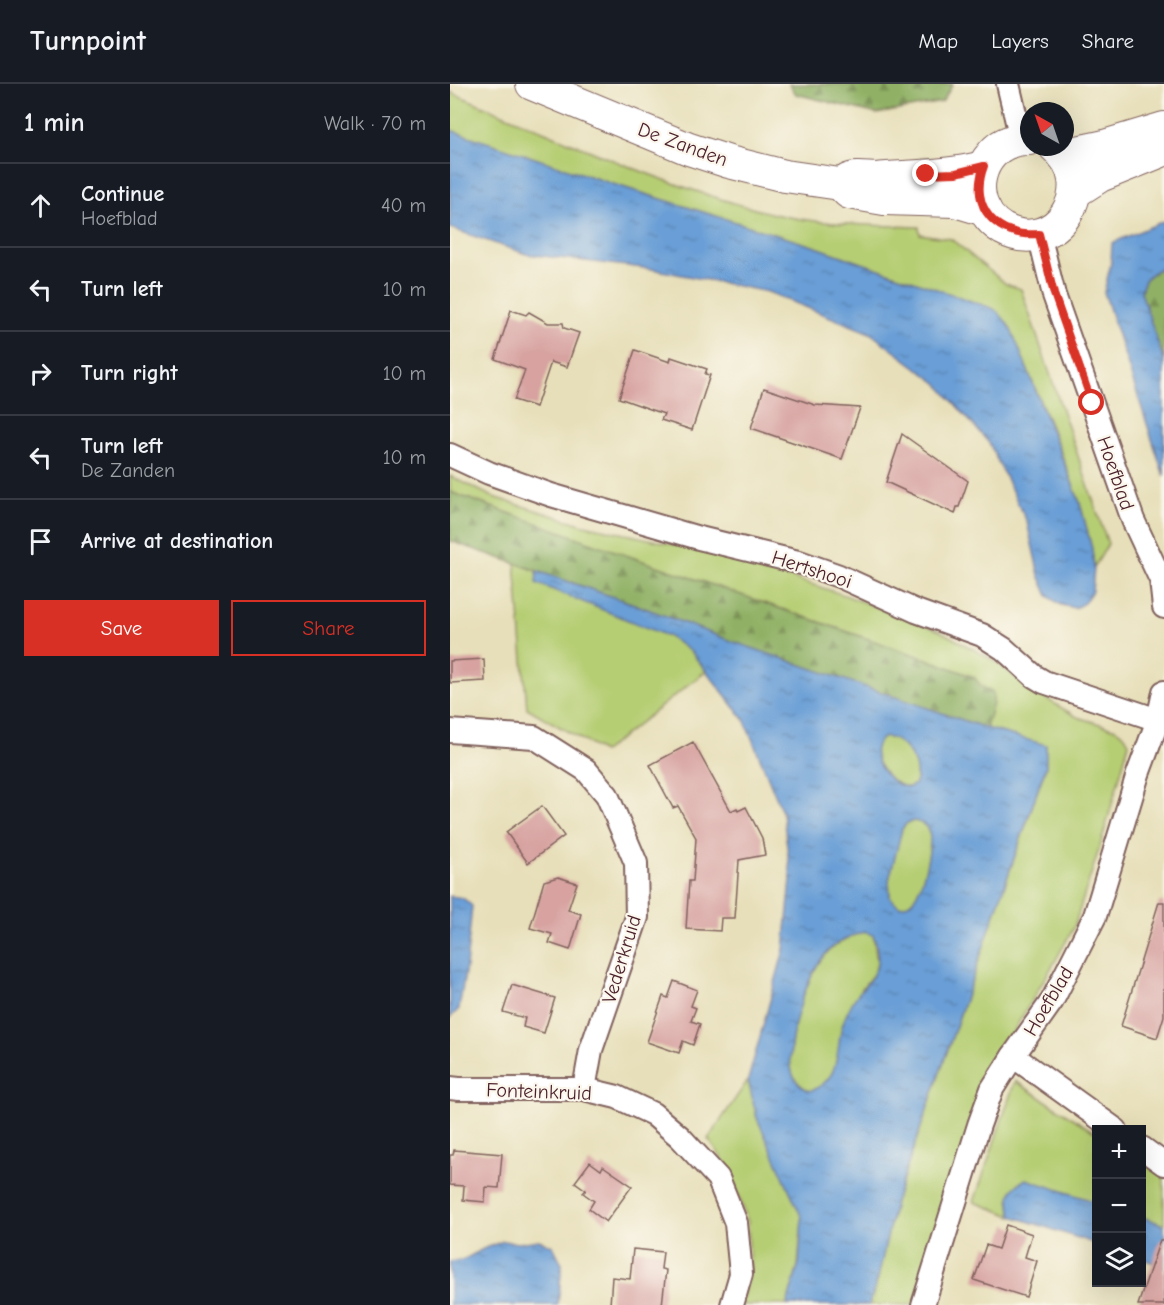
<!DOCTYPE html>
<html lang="en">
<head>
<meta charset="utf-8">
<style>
  body { margin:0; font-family:"Comic Neue",sans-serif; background:#20242c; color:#f1f3f6 }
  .controls { position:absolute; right:18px; bottom:18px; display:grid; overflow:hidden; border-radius:0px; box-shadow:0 6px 24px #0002 }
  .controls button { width:54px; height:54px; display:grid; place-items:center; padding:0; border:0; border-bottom:2px solid #363941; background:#171b24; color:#f1f3f6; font:30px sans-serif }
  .compass { position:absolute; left:570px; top:18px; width:54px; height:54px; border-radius:50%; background:#171b24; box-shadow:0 6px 24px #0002; rotate:320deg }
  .stop { position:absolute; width:18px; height:18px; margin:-14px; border:4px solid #d93025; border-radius:50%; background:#fff }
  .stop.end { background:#d93025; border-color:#fff; box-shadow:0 2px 6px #0008 }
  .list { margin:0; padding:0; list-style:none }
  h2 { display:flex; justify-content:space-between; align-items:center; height:78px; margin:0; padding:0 24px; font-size:26px }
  h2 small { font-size:20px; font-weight:400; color:#9ea1a6 }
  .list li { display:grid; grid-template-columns:39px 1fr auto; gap:18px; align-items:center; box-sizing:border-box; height:84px; padding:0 24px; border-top:2px solid #363941 }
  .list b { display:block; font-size:22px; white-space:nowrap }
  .list p { margin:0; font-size:20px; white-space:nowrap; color:#9ea1a6 }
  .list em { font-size:20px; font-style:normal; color:#9ea1a6 }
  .actions { display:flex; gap:12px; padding:18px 24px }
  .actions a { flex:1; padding:14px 0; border:2px solid #d93025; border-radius:0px; text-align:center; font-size:21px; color:#d93025 }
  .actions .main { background:#d93025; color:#fff }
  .icon { flex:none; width:33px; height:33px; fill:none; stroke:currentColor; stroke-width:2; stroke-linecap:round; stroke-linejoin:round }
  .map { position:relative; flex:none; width:714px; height:1221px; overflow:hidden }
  header { display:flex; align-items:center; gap:36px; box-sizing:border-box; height:84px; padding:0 30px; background:#171b24; border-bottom:2px solid #363941 }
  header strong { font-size:28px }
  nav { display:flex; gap:33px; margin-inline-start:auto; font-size:21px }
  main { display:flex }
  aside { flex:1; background:#171b24 }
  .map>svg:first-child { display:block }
  .grass { fill:#b6ce73; stroke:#80764f; stroke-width:1.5 }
  .forest { fill:url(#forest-firs); stroke:#6d6848; stroke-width:1.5 }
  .water { fill:url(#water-ripples); stroke:#5a5e80; stroke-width:1.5; fill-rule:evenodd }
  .building { fill:#d7a2a0 }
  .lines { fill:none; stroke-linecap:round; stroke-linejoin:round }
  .street-casing { stroke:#81625d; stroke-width:26 }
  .secondary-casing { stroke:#81625d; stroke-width:34 }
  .street { stroke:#fff; stroke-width:22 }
  .secondary { stroke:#fff; stroke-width:32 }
  .route { stroke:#d93025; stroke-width:8 }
  .labels { text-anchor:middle; stroke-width:4.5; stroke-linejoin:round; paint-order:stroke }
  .street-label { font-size:20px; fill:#4a1f2b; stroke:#fbf7ec }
</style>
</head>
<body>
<header>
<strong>Turnpoint</strong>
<nav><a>Map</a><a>Layers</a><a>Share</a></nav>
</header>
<main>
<aside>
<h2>1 min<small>Walk · 70 m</small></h2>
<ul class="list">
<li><svg class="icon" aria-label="ahead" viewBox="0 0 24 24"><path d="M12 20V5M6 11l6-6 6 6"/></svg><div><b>Continue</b><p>Hoefblad</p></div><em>40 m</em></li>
<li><svg class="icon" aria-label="left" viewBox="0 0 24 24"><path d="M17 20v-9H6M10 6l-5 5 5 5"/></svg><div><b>Turn left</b></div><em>10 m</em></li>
<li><svg class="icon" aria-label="right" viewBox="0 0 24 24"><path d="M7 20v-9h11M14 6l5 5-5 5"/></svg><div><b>Turn right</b></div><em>10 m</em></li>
<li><svg class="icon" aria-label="left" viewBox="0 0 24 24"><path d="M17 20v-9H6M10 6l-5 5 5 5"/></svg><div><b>Turn left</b><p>De Zanden</p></div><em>10 m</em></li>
<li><svg class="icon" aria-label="arrive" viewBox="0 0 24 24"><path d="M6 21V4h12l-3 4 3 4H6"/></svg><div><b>Arrive at destination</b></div></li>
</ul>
<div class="actions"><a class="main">Save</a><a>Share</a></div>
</aside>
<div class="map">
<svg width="714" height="1221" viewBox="0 0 714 1221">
  <defs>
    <pattern id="forest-firs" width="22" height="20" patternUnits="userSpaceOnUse" patternTransform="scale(1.5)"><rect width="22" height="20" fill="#90b165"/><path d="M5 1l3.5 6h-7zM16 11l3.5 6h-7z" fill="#788f53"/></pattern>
    <pattern id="water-ripples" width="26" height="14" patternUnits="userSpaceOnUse" patternTransform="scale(1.5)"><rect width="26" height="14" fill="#699ed6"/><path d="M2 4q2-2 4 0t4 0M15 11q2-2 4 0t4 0" fill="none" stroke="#5880ae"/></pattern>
  </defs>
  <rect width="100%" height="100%" fill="#fbf7ec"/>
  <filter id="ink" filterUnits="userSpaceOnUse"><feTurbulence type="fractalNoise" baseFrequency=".0167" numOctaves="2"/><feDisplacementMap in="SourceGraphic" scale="12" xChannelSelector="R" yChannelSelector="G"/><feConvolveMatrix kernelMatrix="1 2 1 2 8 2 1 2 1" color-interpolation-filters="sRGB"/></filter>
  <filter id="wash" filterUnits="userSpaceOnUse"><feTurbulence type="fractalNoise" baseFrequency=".008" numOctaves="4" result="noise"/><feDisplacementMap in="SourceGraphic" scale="24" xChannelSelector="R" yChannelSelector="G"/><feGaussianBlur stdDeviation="1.35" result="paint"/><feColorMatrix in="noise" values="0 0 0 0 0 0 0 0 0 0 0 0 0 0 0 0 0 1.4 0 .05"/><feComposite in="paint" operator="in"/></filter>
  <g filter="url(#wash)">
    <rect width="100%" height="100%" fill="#e7dfb9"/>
    <g class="grass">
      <path d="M 0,8 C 105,51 214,103 324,130 C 372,141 421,141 469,143 L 470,150 L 501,155 L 556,200 L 571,205 L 658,460 L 644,484 L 642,465 L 630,419 L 606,355 L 568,262 L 544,225 L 366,163 L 166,101 L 0,46 Z"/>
      <path d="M 0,392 L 43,413 L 134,441 L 272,471 L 397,512 L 490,547 L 543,576 L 588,610 L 627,633 L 666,645 L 675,652 L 679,659 L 651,759 L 624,843 L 603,881 L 548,973 L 537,999 L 464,1221 L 419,1221 L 428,1194 L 445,1118 L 596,683 L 596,661 L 536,644 L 543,619 L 524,593 L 482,577 L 187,475 L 0,408 Z"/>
      <path d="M 65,479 L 87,487 L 87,499 L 220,553 L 242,569 L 256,587 L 153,668 L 77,624 Z"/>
      <path d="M 435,653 C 455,655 471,681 465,700 L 460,703 C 438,703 410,664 435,653 Z"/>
      <path d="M 464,736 C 471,738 477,741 479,748 C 483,762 472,806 462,817 C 458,821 454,822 449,822 L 440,814 L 439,796 L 452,744 L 457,739 Z"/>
      <path d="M 415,848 L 423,851 L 427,878 L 425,888 L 412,904 L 391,945 L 389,973 L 382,990 L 371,1003 L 359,1007 C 353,1003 346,999 343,991 C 333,964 355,895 373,873 C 384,860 399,852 415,848 Z"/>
      <path d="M 298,996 L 307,1034 L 352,1134 L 348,1182 L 337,1221 L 291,1221 L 300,1188 L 298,1138 L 280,1085 L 258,1055 Z"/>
      <path d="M 565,997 L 646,1049 L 646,1118 L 576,1095 L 559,1116 L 562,1132 L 524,1118 Z"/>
      <path d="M 692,1078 L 714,1092 L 714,1141 L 692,1133 Z"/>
    </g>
    <g class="forest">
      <path d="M 339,0 L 503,0 L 492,18 L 427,30 L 346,10 Z"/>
      <path d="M 714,183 L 714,277 L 691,208 C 694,193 700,189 714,183 Z"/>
      <path d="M 0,408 L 187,475 L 482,577 L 524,593 L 531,602 L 543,609 L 543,619 L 536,644 L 281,557 L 184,520 L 0,457 Z"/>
    </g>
    <g class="water">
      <path d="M 0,46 L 166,101 L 366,163 L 544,225 C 557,235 562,247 568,262 L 630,419 L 642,465 L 644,484 L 642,507 L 634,519 L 625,524 L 611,521 L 598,512 L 589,491 L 577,438 L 539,359 L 487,299 L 420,249 L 318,208 L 202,185 L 76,170 L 0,144 Z"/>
      <path d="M 714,137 L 714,183 C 700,189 694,193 691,208 L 714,277 L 714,392 L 654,208 L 661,179 L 662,159 Z"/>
      <path d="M 87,487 L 184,520 L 281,557 L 536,644 L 596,661 L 596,682 L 445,1118 L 428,1194 L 419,1221 L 337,1221 L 349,1179 L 352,1134 L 307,1034 L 298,996 L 334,866 L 341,795 L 333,730 L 294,635 L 242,569 L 220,553 L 86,499 ZM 435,653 C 455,655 471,681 465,700 L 460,703 C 438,704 411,665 435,653 ZM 464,737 C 470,738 477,741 479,748 C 483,762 472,806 462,817 C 458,821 454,822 449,822 L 440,814 L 439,796 L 452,745 L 457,739 ZM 415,848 L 423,851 C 427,860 430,878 425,887 C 420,899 407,908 401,921 C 397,928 393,938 391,947 C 386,972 389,998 359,1007 C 353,1003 346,999 343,991 C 333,964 355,895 373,873 C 383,860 399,852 415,848 Z"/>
      <path d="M 0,812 L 13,814 L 22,822 L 16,883 L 9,925 L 0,934 Z"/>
      <path d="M 576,1095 L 646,1118 L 646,1160 L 562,1132 C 558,1112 558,1105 576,1095 Z"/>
      <path d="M 692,1133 L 714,1141 L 714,1182 L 692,1175 Z"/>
      <path d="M 89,1156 L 103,1162 L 112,1180 L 108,1221 L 0,1221 L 0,1178 L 13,1176 L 33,1165 L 53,1157 L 68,1159 Z"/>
    </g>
    <g id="blocks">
      <g class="building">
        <path d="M 61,226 L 76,231 L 79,228 L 98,239 L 113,239 L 114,244 L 129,249 L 117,283 L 101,278 L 86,323 L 64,316 L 75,286 L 45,275 Z"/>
        <path d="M 185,266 L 220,278 L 221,273 L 257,285 L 255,290 L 260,291 L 242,346 L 211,336 L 214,330 L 169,314 Z"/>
        <path d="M 314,304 L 365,321 L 410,324 L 392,375 L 301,344 Z"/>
        <path d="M 452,350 L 518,397 L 509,423 L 507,423 L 505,430 L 436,398 Z"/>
        <path d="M 34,575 L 35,597 L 0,599 L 0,577 Z"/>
        <path d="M 243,658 L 281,727 L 287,724 L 288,727 L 296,723 L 312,754 L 315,771 L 289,776 L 285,834 L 271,834 L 270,847 L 236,845 L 239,797 L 243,797 L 246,754 L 228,722 L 223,724 L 200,681 Z"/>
        <path d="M 92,722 L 114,752 L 78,779 L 56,748 Z"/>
        <path d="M 108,793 L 127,799 L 118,826 L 131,830 L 120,866 L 99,859 L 102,850 L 80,844 L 94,797 Z"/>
        <path d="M 709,818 L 714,818 L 714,932 L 707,954 L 671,942 Z"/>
        <path d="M 224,897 L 247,906 L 241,922 L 246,924 L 241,937 L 250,940 L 243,961 L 233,957 L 229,969 L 197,958 L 213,912 L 218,914 Z"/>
        <path d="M 62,901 L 105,914 L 94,949 L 73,943 L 75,934 L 53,928 Z"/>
        <path d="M 4,1066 L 52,1070 L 49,1104 L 36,1103 L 35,1118 L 13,1116 L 14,1102 L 0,1101 L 0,1071 L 3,1071 Z"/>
        <path d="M 140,1078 L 151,1086 L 153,1082 L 182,1102 L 156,1138 L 139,1125 L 144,1117 L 133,1109 L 136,1106 L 125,1098 Z"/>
        <path d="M 556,1141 L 582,1150 L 575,1173 L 587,1177 L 576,1213 L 524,1196 L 536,1161 L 548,1165 Z"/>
        <path d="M 710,1156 L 714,1156 L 714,1221 L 688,1221 Z"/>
        <path d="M 183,1165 L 213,1168 L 211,1185 L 216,1186 L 212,1221 L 160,1221 L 162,1193 L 180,1195 Z"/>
      </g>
    </g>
  </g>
  <g filter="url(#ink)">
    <use href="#blocks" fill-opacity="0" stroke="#81625d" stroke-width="1.5"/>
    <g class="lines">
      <defs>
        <g id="street">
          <path d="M 558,0 L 571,55"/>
          <path d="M 589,150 L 604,211 L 683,436 L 711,496 L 714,523"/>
          <path d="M 0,371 L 39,389 L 101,411 L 249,454 L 352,479 L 389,492 L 466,527 L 532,551 L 554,565 L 584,592 L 594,598 L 708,636"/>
          <path d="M 0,647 L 84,653 L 136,686 L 157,711 L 186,779 L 187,833 L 141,966 L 134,1005"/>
          <path d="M 563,972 L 666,1046"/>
          <path d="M 0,1004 L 9,1005 L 134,1005 L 167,1013 L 203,1030 L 230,1053 L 268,1094 L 286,1139 L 291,1190 L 282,1221"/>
          <path d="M 692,1064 L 714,1080"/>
          <path d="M 473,1221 L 529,1041 L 542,1005 L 563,972 L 602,917 L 645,832 L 688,690 L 708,636 L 714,608"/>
        </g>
        <g id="secondary">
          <path d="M 82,0 L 239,65 L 279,78 L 335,92 L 390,100 L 399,109 L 434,115 L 505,117 L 535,126"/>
          <path d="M 579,55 C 565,55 551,59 542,70 C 531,82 526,100 531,117 C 534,129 543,139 553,145 C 606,174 652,102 605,63"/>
          <path d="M 613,71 L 651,63 L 714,44"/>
          <path d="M 398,96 C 406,92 417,95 426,95 C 461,92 500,92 533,83"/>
          <path d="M 625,108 L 650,92 L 714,66"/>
        </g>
      </defs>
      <use href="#street" class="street-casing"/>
      <use href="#secondary" class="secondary-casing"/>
      <use href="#street" class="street"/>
      <use href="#secondary" class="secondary"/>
    </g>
  </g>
  <g class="lines" filter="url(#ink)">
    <path class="route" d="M 476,90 L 506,89 L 534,82 C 518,124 548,154 589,150 L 604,210 L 642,319"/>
  </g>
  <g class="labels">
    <g class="street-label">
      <text transform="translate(233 60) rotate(20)" y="7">De Zanden</text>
      <text transform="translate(666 389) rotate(71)" y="7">Hoefblad</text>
      <text transform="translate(362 485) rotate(18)" y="7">Hertshooi</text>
      <text transform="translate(171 875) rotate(-73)" y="7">Vederkruid</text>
      <text transform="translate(598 917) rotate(-59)" y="7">Hoefblad</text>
      <text transform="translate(89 1007) rotate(2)" y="7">Fonteinkruid</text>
    </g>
  </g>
</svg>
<div class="controls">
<button>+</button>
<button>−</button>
<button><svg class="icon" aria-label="layers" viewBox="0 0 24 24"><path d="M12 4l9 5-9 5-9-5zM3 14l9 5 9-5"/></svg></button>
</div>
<svg class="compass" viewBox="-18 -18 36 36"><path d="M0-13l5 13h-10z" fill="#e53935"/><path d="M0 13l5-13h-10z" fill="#9ea1a6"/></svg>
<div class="stop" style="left:642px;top:319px"></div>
<div class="stop end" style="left:476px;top:90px"></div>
</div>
</main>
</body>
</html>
